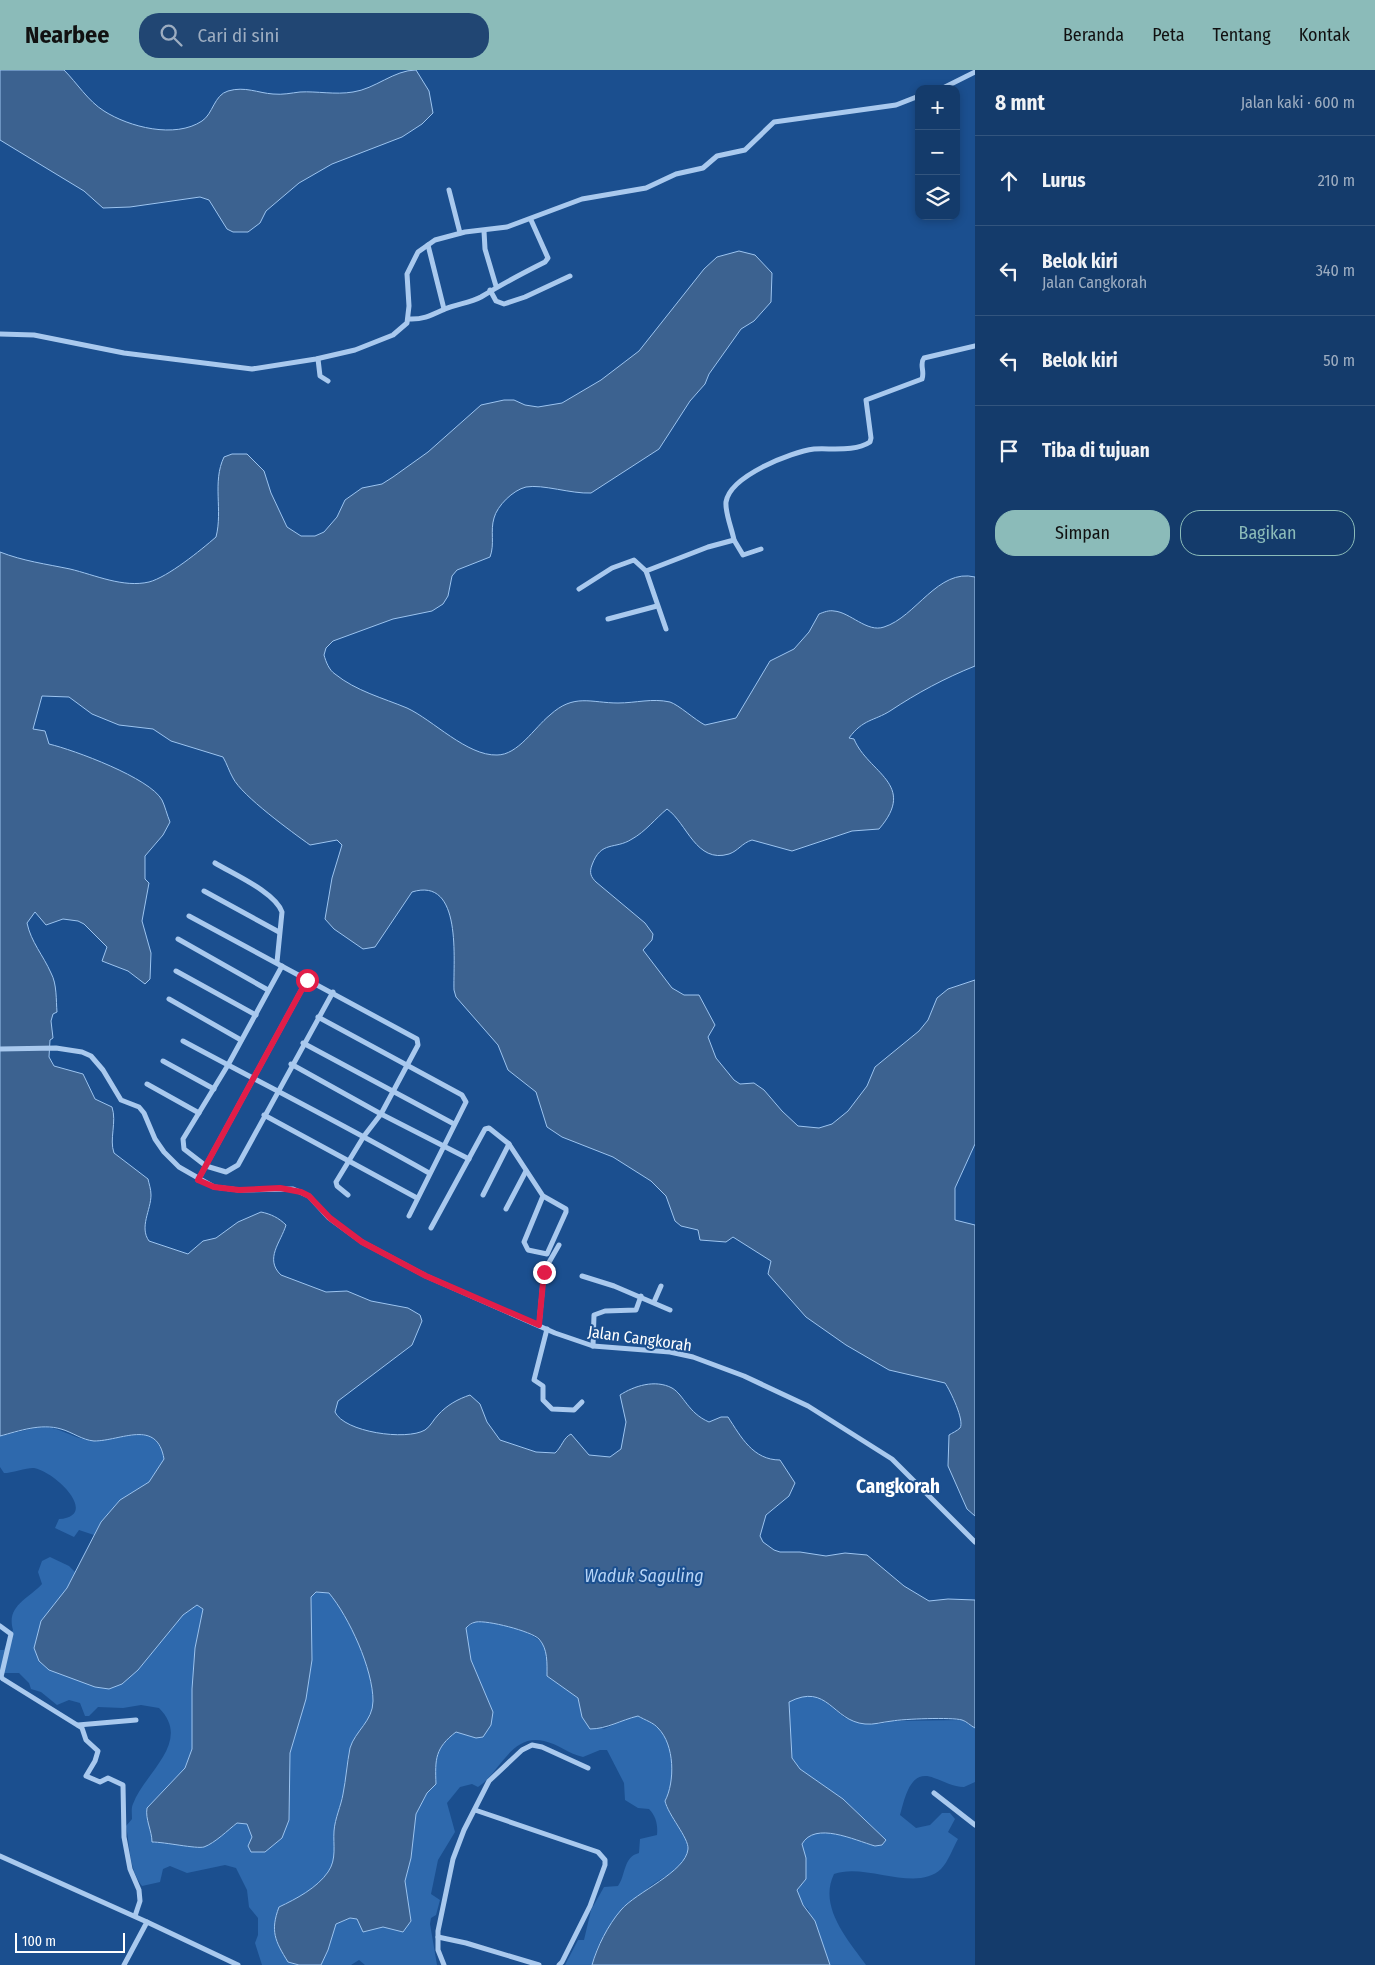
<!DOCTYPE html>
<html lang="id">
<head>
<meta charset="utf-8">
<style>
  body { margin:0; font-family:"Fira Sans Condensed",sans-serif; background:#214673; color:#f1f3f6 }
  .controls { position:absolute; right:15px; top:15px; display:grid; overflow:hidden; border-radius:10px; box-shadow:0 2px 8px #0003 }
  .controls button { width:45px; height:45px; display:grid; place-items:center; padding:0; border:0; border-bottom:1px solid #33557e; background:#143b6b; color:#f1f3f6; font:25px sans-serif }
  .scale { position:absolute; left:15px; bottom:12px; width:110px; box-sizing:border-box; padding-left:5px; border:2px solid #fff; border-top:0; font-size:14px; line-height:18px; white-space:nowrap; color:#fff; -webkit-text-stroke:4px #1b4f8f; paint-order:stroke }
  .stop { position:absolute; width:15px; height:15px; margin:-11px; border:4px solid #e11d48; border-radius:50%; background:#fff }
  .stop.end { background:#e11d48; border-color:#fff; box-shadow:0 1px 5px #0008 }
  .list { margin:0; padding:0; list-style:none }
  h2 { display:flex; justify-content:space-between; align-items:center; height:65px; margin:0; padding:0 20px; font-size:21px }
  h2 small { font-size:16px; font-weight:400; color:#9dadc1 }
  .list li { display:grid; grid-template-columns:32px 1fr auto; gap:15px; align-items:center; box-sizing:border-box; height:90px; padding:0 20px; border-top:1px solid #33557e }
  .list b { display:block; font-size:19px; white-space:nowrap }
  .list p { margin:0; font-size:16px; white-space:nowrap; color:#9dadc1 }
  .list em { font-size:16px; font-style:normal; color:#9dadc1 }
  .actions { display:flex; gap:10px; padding:15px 20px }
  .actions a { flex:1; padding:11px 0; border:1px solid #8bbbb9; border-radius:20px; text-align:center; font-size:18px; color:#8bbbb9 }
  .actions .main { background:#8bbbb9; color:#111 }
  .icon { flex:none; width:28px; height:28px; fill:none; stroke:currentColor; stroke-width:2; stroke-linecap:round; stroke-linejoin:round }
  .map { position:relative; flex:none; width:975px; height:1895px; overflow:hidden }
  header { display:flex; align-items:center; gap:30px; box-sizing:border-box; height:70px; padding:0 25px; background:#8bbbb9; color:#111 }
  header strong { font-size:24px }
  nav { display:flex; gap:28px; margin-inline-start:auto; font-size:18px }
  .search { width:350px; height:45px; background:#214673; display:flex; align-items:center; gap:12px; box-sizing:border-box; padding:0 18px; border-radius:20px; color:#9dadc1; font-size:19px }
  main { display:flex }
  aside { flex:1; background:#143b6b }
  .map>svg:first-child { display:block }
  .green { fill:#2e69ad }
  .water { fill:#3c6290; stroke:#9cc4f0 }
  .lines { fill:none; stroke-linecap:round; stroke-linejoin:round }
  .street { stroke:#a9c9ee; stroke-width:5 }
  .route { stroke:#e11d48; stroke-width:6 }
  .labels { text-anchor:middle; stroke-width:4; stroke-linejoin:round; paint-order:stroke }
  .street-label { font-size:16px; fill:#fff; stroke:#1b4f8f }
  .water-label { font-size:18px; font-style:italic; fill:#b5d3f5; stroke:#1b4f8f }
  .quarter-label { font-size:19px; font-weight:bold; fill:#fff; stroke:#1b4f8f }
</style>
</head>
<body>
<header>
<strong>Nearbee</strong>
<div class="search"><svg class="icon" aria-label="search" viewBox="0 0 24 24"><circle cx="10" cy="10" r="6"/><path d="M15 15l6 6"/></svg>Cari di sini</div>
<nav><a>Beranda</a><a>Peta</a><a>Tentang</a><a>Kontak</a></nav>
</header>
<main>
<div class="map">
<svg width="975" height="1895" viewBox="0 0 975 1895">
  <rect width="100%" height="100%" fill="#1b4f8f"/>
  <g class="green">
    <path d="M 46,1357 C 63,1359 73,1368 88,1370 C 116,1375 156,1346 164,1389 L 149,1412 L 120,1430 L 101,1452 L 94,1465 L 79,1460 L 74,1467 L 55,1458 L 59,1449 C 100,1446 56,1402 34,1398 C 29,1397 12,1403 4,1403 L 0,1397 L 0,1366 L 35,1358 Z"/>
    <path d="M 50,1487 L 69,1496 L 75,1502 L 67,1518 L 41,1551 L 49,1600 L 69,1606 L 138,1600 L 183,1545 L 197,1535 L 203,1539 L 195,1578 L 192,1619 L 192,1679 L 185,1698 L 147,1738 C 145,1749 152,1760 153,1772 L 205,1776 L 237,1753 L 247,1754 L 252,1767 L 289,1704 L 290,1683 L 306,1629 L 312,1590 L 311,1527 L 316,1522 L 329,1523 C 350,1547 373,1599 373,1631 C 373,1651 355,1661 350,1678 C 346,1693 346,1709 343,1723 C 341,1736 335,1748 334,1761 C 333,1774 337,1789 328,1802 C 318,1818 296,1829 279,1837 L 288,1892 L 299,1895 L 262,1895 L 255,1873 L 258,1865 L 258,1848 L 249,1837 L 247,1820 L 236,1798 L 225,1795 L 187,1803 L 170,1796 L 163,1799 L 160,1812 L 142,1816 C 129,1799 130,1776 126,1756 L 132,1749 C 132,1744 131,1738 133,1734 C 144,1703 193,1672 159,1638 L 141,1635 L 123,1638 L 98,1637 L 89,1646 L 85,1646 L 80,1633 L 69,1630 L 57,1635 L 41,1622 L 31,1619 L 29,1613 L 19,1603 L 0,1603 L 0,1580 L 4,1580 L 13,1560 C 6,1536 28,1529 42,1514 L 38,1502 L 42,1491 Z"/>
    <path d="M 477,1551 C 496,1553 537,1560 545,1578 C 548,1586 547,1598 547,1606 L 578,1628 L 582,1647 L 604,1659 L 624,1650 L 638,1646 C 645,1650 654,1653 658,1658 C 675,1675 675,1712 665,1732 C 668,1745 689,1768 688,1779 C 687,1799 661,1807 648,1818 C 637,1828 607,1861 600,1873 C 596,1879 594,1888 592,1895 L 565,1895 L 578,1870 L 584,1870 L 591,1840 L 604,1817 L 618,1816 C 626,1805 623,1787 639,1783 L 640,1769 L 657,1765 C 658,1755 656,1746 649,1739 L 638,1738 L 625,1730 L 624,1713 L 607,1680 L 600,1680 L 583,1687 C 569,1684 558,1674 544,1671 C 511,1663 500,1703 478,1717 L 472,1714 L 460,1717 L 447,1733 L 455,1762 L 438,1790 L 431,1824 L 440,1830 L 436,1845 L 431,1848 L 430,1854 L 437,1895 L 365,1895 L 359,1890 L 351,1895 L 321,1895 L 328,1880 L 336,1854 L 350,1848 L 357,1849 L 364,1862 L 383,1857 L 403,1862 L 411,1851 L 405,1811 L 411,1788 L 416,1744 L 427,1723 L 436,1714 C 435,1689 435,1678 456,1662 L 476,1668 L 493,1642 L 471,1590 L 466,1558 Z"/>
    <path d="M 802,1625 L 821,1628 L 845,1648 L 879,1654 L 892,1651 L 962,1650 L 975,1658 L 975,1712 L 964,1717 C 953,1717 944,1711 934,1708 C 910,1698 905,1728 900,1745 L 916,1758 L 930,1755 L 942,1743 L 950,1743 L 955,1749 L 948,1762 L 958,1769 C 953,1778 948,1792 941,1799 C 916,1823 865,1792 834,1804 C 818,1837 848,1870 866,1895 L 830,1895 L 808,1839 C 790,1825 802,1808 805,1790 C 806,1785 803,1779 802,1774 C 805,1769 807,1764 813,1763 C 830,1759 858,1771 875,1776 L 886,1770 L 843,1729 L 800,1699 L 792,1688 L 789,1632 Z"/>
  </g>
  <g class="water">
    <path d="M 0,0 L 64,0 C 77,13 88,31 104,41 C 129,57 175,69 202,51 C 213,44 214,25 228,21 C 245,16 258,23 273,24 C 283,25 291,23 300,22 C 317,21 335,25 353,22 C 375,19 394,0 416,0 L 429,21 L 433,43 L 422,54 L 402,67 L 332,94 L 299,113 L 266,141 L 260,153 L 248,162 L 233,162 L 227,159 L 209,130 L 200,127 L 130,137 L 103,138 L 84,121 L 0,70 Z"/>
    <path d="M 739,181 L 755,185 L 772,203 L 771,232 L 754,251 L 741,259 L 709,304 L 705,314 L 690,331 L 659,379 L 591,423 C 571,424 543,414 526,417 C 513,420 497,436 494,448 C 490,461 495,474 490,487 L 457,500 L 452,506 L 448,526 L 443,534 L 432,541 L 393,549 L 333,571 L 326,578 L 324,585 C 326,592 329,600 335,604 C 356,621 383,628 407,638 C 433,650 467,686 497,685 C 518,685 534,658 550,645 C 574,623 591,633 618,633 C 636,633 652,628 670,632 C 679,635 695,650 705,655 L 736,648 L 770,591 L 794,579 L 809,562 L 819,544 C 824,542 829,540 834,541 C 850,542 867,563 884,557 C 916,547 938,498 975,507 L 975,596 C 945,608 917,623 890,641 C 874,651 863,649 849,668 L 854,669 C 868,703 918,714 879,759 L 852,761 L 792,781 L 752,770 C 742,773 738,781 729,784 C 696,794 687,753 667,739 C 656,748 645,762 632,769 C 615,780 601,770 592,795 C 589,803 591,807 596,812 L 645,853 L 653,864 L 652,870 L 643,880 L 672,918 L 684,925 L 699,925 L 715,955 L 708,967 L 716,988 L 734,1010 L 740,1014 L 754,1013 L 764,1020 L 782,1041 L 798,1056 L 819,1058 L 832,1054 L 848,1041 L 867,1016 L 875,997 L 919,961 L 928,950 L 937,928 L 948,919 L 975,910 L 975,1074 L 955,1118 L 955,1150 L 975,1155 L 975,1446 L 967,1439 L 948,1396 L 949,1365 C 952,1363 957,1361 960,1358 C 965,1351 950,1320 945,1313 L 889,1300 L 846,1275 L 806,1247 L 768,1204 L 771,1191 L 733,1167 L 726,1172 L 700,1170 L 698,1160 L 681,1156 L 675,1151 L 666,1126 L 651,1111 L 613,1087 L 562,1067 L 547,1057 L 536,1022 L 508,1000 L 498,975 L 456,927 L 454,920 C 453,891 463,806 412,822 L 375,877 L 363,879 L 334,859 L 325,849 L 332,808 L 342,775 L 337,770 L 310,775 C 292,762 242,726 233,708 C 229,701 227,694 223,687 L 171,671 L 153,659 L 119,655 L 92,644 L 69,627 L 42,626 L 33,659 L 45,661 L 49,674 C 74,680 150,708 162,730 C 165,736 167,745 170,752 L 163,765 L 145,786 L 145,809 L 149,813 L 142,851 L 151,883 L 150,909 L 145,914 L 128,901 L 102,891 L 107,877 L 84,854 L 78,851 L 63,849 L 46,855 L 35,842 L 27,853 C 31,872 43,885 51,903 C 57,914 56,930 57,942 L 53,944 L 51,951 L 53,968 L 50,970 L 49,987 L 54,996 L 83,1004 L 95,1029 L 112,1037 C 117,1052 109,1069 114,1083 L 148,1109 C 149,1114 151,1119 151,1125 C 151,1140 139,1157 149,1171 L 188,1184 L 203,1171 L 216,1168 L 238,1152 L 261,1142 C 271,1144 279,1148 286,1155 C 281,1172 264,1189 281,1205 L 326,1222 L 347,1221 L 371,1231 L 408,1238 L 420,1245 L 422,1251 L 412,1275 L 338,1331 L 335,1342 C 344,1362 406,1371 425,1360 C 431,1356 433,1350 438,1345 C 447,1335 458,1329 470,1325 L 480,1334 L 487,1352 L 500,1370 L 536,1382 L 555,1383 C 562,1377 563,1368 571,1364 L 589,1385 L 610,1387 L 621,1379 L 626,1352 L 620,1325 C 634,1316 655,1309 672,1318 C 684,1325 688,1343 709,1352 L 721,1347 L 728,1347 C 741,1367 753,1390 780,1390 L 795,1413 L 789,1426 L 766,1445 L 760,1466 L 763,1472 L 774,1480 L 780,1482 L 800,1482 L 826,1486 L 845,1483 L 867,1485 L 904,1516 L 929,1531 L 948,1529 L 975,1530 L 975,1658 C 971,1656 966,1651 962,1650 C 952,1647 903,1649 892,1651 C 882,1652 874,1655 865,1654 C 832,1651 828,1612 789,1632 L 792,1688 L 800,1699 L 843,1729 L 886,1770 L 882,1775 L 875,1776 C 854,1770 815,1751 802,1774 L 806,1788 L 806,1809 L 797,1820 L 803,1835 L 815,1851 L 830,1895 L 592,1895 C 597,1877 608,1855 621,1840 C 636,1822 686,1802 688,1779 C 689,1768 668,1745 665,1731 C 675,1712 675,1675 658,1658 C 654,1653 645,1650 638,1646 C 621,1650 607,1659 590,1659 L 582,1647 L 578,1628 L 547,1606 C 547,1593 548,1579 539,1569 C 531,1561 487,1550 476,1552 C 471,1553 469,1555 466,1558 L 471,1590 L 493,1642 L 491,1655 L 483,1667 L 476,1668 L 456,1662 C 435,1678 435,1689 436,1714 L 427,1723 L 416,1744 L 411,1788 L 405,1811 L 411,1851 L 403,1862 L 383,1857 L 363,1862 L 357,1849 L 350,1848 L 336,1854 L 328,1880 L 321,1895 L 299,1895 L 288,1892 C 275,1871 270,1861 279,1837 C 296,1829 317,1818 328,1802 C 337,1789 333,1775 334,1761 C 335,1748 341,1736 343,1724 C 346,1709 347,1693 350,1678 C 355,1661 373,1651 373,1631 C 373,1599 349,1547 329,1523 L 316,1522 L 311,1527 L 312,1590 L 306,1629 L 290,1683 L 289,1750 L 282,1768 L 265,1782 L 251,1782 L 248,1776 L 252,1767 L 247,1754 L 237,1753 C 228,1760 215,1773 204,1777 C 196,1779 165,1772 152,1772 C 152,1761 145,1749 147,1738 L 185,1698 L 192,1679 L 192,1619 L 195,1578 L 203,1539 L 197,1535 L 183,1545 L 138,1600 L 122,1614 L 109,1619 L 95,1617 L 49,1600 L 39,1591 L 34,1578 L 41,1551 L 67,1518 L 101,1452 L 120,1430 L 149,1412 L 164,1389 C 157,1348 121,1371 94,1371 C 82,1370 72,1362 61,1359 C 41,1353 19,1361 0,1366 L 0,482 C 23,491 46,494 70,499 C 95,505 123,518 149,512 C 168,507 201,480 216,467 C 223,440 212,412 224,387 L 232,384 L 247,384 L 264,401 L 271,423 L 287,457 L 301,466 L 315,466 L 324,462 L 337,447 L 345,430 L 362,418 L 382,414 L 393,407 L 428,382 L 481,335 L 504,330 L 514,330 L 525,335 L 538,337 L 562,333 L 601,310 L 639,281 L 704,199 L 717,187 Z"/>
  </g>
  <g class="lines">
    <g class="street">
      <path d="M 941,19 L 975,2"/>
      <path d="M 449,120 L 460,163"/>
      <path d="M 484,161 L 485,179 L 496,216"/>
      <path d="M 428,175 L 444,239"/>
      <path d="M 490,220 L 496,231 L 504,234 L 525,227 L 570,206"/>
      <path d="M 408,249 C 423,250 432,245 445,239 C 456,234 470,233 481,227 C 502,214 523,203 545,192 L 548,188 L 531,150"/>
      <path d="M 0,264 L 34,265 L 124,283 L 252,299 L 316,289 L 355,280 L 393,265 L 407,253 L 409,236 L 407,204 L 418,182 L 435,170 L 465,162 L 507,157 L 582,129 L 646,118 L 676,104 L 703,98 L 717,86 L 745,80 L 774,52 L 896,35 L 919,26"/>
      <path d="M 318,289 L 320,306 L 328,311"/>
      <path d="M 734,470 C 732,459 725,443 726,432 C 730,406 791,382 814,379 C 832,378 855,382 870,372 L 871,368 L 866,330 L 922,309 C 925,301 919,294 924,288 L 975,276"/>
      <path d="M 646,501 L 708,477 L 734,470 L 743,485 L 761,479"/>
      <path d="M 579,519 L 612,498 L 634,490 L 646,501 L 666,559"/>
      <path d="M 608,549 L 657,536"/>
      <path d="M 215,793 C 233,804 275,822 282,842 L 277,892"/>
      <path d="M 204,821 L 279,862"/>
      <path d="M 189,846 L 417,969 L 418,975 L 381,1044 L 364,1066 L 336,1112 L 337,1116 L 348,1125"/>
      <path d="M 178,869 L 268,920"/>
      <path d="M 282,896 L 228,995 L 183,1069 L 184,1079 L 206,1096 L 226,1102 L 238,1095 L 333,922"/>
      <path d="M 176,901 L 256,945"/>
      <path d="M 169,929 L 241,970"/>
      <path d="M 318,947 L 462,1025 L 466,1032 L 409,1146"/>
      <path d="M 183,971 C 265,1015 348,1057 429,1103"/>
      <path d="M 303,973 L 454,1054"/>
      <path d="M 0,979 L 56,978 L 82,982 L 91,986 L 103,1000 L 121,1030 L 139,1037 L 144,1043 L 155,1069 L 164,1082 L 179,1097 L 214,1117 L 239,1120 L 293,1119 L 309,1126 L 329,1148 L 362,1172 L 426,1206 L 555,1263 L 593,1276 L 670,1282 L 693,1287 L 744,1306 L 808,1336 L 892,1389 L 975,1472"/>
      <path d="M 163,991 L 214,1019"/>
      <path d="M 291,994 L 381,1044 L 469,1089"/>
      <path d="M 147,1014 L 199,1043"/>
      <path d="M 264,1045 L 417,1128"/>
      <path d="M 509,1074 L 543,1126 L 524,1172 L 528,1180 L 547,1184 L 566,1142 L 566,1139 L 543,1126"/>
      <path d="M 198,1110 L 307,910"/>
      <path d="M 506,1139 L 526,1101"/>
      <path d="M 431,1158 L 485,1059 L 489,1058 L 509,1074 L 483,1125"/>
      <path d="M 582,1206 L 614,1216 L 670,1240"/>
      <path d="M 654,1232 L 661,1216"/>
      <path d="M 539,1255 L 544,1201 L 559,1175"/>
      <path d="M 547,1259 L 534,1310 L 543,1316 L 543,1330 L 552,1339 L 574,1340 L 582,1332"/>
      <path d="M 593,1276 L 594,1245 L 605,1241 L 636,1240 L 641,1226"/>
      <path d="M 0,1556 L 11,1564 L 1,1607 L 3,1609 L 82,1658 L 86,1670 L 98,1681 L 95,1691 L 86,1706 L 100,1712 L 108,1708 L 123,1715 L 124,1767 L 130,1799 L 139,1820 L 140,1831 L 135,1846"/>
      <path d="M 78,1655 L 136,1650"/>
      <path d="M 934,1723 L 975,1755"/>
      <path d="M 475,1740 L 598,1782 L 605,1790 L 605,1795 L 590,1836 L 562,1892 L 559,1895"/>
      <path d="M 0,1786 L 147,1852 L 124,1895"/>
      <path d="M 147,1852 L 238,1895"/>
      <path d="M 438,1867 L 466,1873 L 539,1895"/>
      <path d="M 444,1895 L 438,1880 L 438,1861 L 453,1789 L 464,1760 L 489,1711 L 522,1680 L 532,1675 L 542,1677 L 588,1698"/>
    </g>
  </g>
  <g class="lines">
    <path class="route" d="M 307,910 L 198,1110 L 214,1117 L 239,1120 L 280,1118 L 301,1122 L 309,1126 L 330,1148 L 362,1172 L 426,1206 L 539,1255 L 544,1202"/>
  </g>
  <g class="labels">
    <g class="street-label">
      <text transform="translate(640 1268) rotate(8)" y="6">Jalan Cangkorah</text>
    </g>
    <g class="water-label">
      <text x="644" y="1512">Waduk Saguling</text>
    </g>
    <g class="quarter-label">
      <text x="898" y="1423">Cangkorah</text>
    </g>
  </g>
</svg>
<div class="controls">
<button>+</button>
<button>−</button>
<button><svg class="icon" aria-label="layers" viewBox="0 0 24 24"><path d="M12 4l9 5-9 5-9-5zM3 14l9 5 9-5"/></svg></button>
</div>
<div class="scale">100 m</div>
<div class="stop" style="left:307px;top:910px"></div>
<div class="stop end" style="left:544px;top:1202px"></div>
</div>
<aside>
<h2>8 mnt<small>Jalan kaki · 600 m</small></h2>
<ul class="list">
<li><svg class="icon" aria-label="ahead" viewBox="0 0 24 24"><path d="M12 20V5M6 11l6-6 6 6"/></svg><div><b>Lurus</b></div><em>210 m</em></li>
<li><svg class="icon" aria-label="left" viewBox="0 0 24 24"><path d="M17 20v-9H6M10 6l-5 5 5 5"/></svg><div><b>Belok kiri</b><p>Jalan Cangkorah</p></div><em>340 m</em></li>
<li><svg class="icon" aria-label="left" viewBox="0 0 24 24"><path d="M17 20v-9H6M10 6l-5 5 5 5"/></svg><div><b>Belok kiri</b></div><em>50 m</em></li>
<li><svg class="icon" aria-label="arrive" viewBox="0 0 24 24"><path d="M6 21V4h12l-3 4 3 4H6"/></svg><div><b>Tiba di tujuan</b></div></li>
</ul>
<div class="actions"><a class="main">Simpan</a><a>Bagikan</a></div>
</aside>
</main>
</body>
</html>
